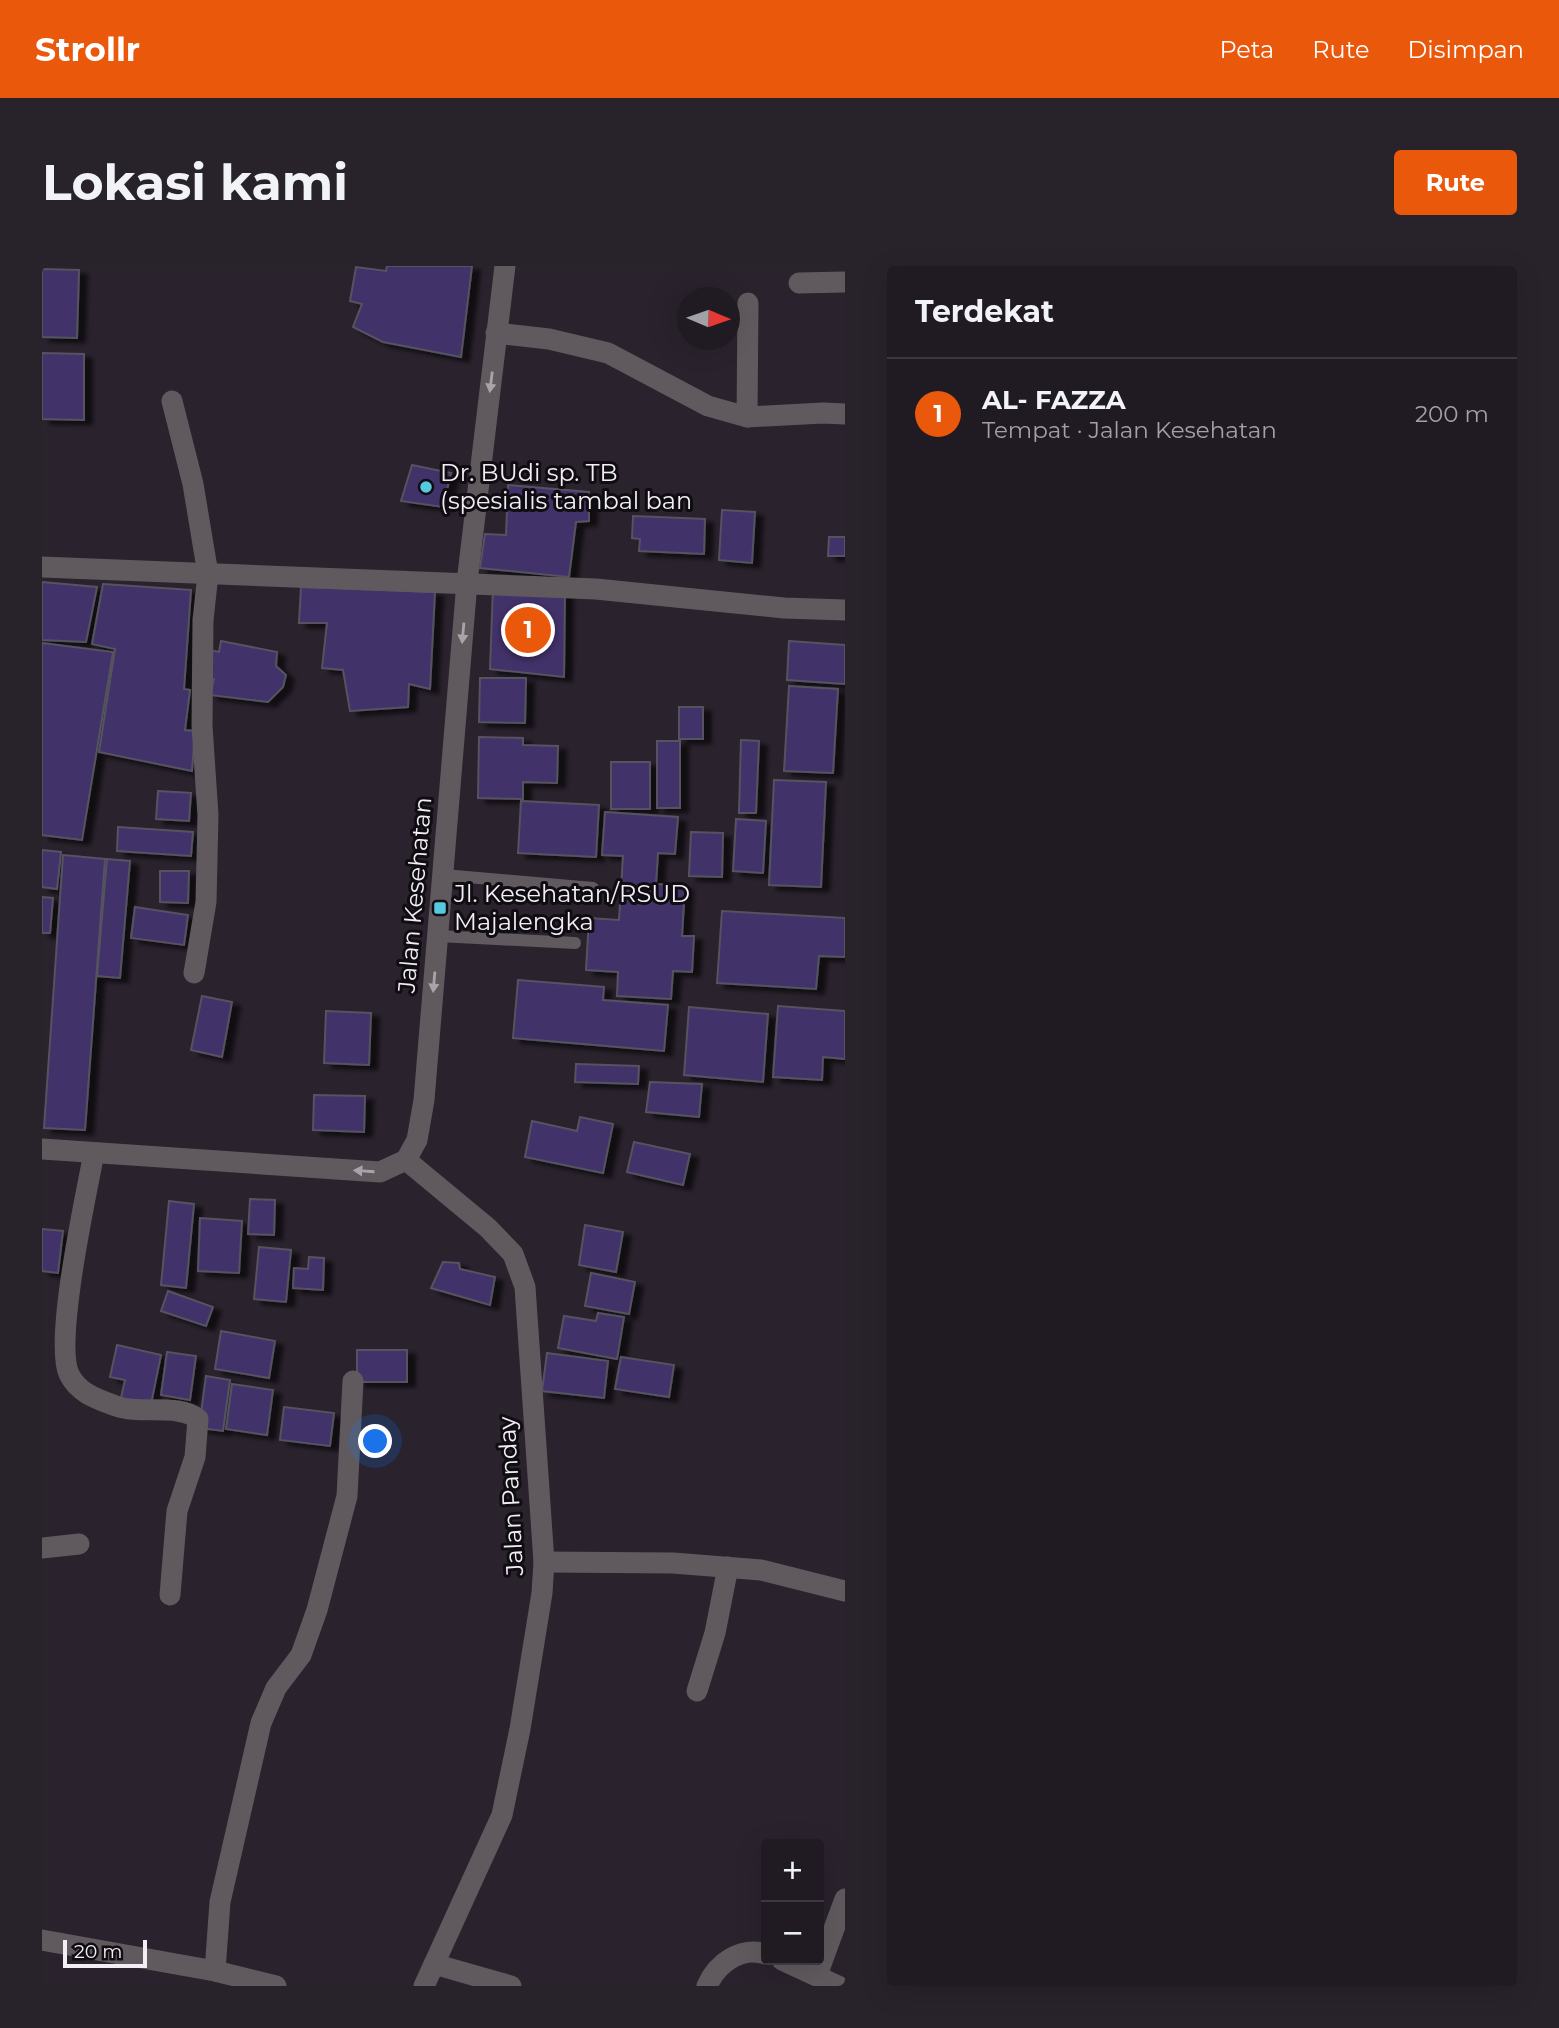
<!DOCTYPE html>
<html lang="id">
<head>
<meta charset="utf-8">
<style>
  body { margin:0; font-family:Montserrat,sans-serif; background:#28232a; color:#f1f3f6 }
  .controls { position:absolute; right:21px; bottom:21px; display:grid; overflow:hidden; border-radius:7px; box-shadow:0 7px 28px #0002 }
  .controls button { width:63px; height:63px; display:grid; place-items:center; padding:0; border:0; border-bottom:2px solid #3d3840; background:#201a22; color:#f1f3f6; font:35px sans-serif }
  .compass { position:absolute; left:635px; top:21px; width:63px; height:63px; border-radius:50%; background:#201a22; box-shadow:0 7px 28px #0002; rotate:92deg }
  .scale { position:absolute; left:21px; bottom:18px; width:84px; box-sizing:border-box; padding-left:7px; border:4px solid #f3edf5; border-top:0; font-size:19px; line-height:24px; white-space:nowrap; color:#f3edf5; -webkit-text-stroke:5px #100d12; paint-order:stroke }
  .you { position:absolute; left:334px; top:1176px; width:24px; height:24px; margin:-18px; border:5px solid #fff; border-radius:50%; background:#1a73e8; box-shadow:0 0 0 10px #1a73e833 }
  .badge { display:grid; place-items:center; width:46px; height:46px; border-radius:50%; background:#ea580c; color:#fff; font-size:23px; font-weight:700 }
  .pin { position:absolute; translate:-50% -50%; border:4px solid #fff; box-shadow:0 2px 7px #0006 }
  .list { margin:0; padding:0; list-style:none }
  h2 { display:flex; justify-content:space-between; align-items:center; height:91px; margin:0; padding:0 28px; font-size:30px }
  h2 small { font-size:23px; font-weight:400; color:#a2a1a5 }
  .list li { display:grid; grid-template-columns:46px 1fr auto; gap:21px; align-items:center; box-sizing:border-box; height:112px; padding:0 28px; border-top:2px solid #3d3840 }
  .list b { display:block; font-size:26px; white-space:nowrap }
  .list p { margin:0; font-size:23px; white-space:nowrap; color:#a2a1a5 }
  .list em { font-size:23px; font-style:normal; color:#a2a1a5 }
  .map { position:relative; flex:none; width:803px; height:1720px; overflow:hidden; border-radius:7px }
  header { display:flex; align-items:center; gap:42px; box-sizing:border-box; height:98px; padding:0 35px; background:#ea580c; color:#fff }
  header strong { font-size:33px }
  nav { display:flex; gap:38px; margin-inline-start:auto; font-size:24px }
  .intro { display:flex; align-items:center; justify-content:space-between; box-sizing:border-box; height:168px; padding:0 42px }
  h1 { margin:0; font-size:49px }
  .button { padding:18px 32px; border-radius:7px; background:#ea580c; color:#fff; font-size:24px; font-weight:700 }
  main { display:flex; gap:42px; padding:0 42px }
  aside { flex:1; background:#201a22; border-radius:7px; box-shadow:0 7px 28px #0002 }
  .map>svg:first-child { display:block }
  .building { fill:#42306b; stroke:#555360; stroke-width:2; filter:url(#shadow) }
  .lines { fill:none; stroke-linecap:round; stroke-linejoin:round }
  .lane { stroke:#605a5e; stroke-width:12 }
  .street { stroke:#605a5e; stroke-width:21 }
  .oneway { fill:#aaa4aa }
  .poi-dot { fill:#56c9e1; stroke:#100d12; stroke-width:2.5 }
  .labels { text-anchor:middle; stroke-width:6; stroke-linejoin:round; paint-order:stroke }
  .poi-label { font-size:24px; fill:#f3edf5; stroke:#100d12; text-anchor:start }
  .street-label { font-size:24px; fill:#f3edf5; stroke:#100d12 }
</style>
</head>
<body>
<header>
<strong>Strollr</strong>
<nav><a>Peta</a><a>Rute</a><a>Disimpan</a></nav>
</header>
<div class="intro"><h1>Lokasi kami</h1><a class="button">Rute</a></div>
<main>
<div class="map">
<svg width="803" height="1720" viewBox="0 0 803 1720">
  <defs>
    <filter id="shadow"><feDropShadow dx="8" dy="4.5" stdDeviation="2" flood-color="#0009"/></filter>
  </defs>
  <rect width="100%" height="100%" fill="#2a222d"/>
  <g class="building">
    <path d="M 345,0 L 430,0 L 419,91 L 341,76 L 311,61 L 320,38 L 308,35 L 314,1 L 344,5 Z"/>
    <path d="M 0,3 L 37,4 L 35,72 L 0,71 Z"/>
    <path d="M 0,87 L 42,88 L 42,154 L 0,153 Z"/>
    <path d="M 370,199 L 409,207 L 401,241 L 359,235 Z"/>
    <path d="M 466,219 L 547,226 L 547,255 L 534,256 L 527,311 L 438,302 L 443,268 L 464,269 Z"/>
    <path d="M 680,244 L 713,246 L 710,297 L 677,294 Z"/>
    <path d="M 591,250 L 663,253 L 662,288 L 597,285 L 598,273 L 590,272 Z"/>
    <path d="M 787,271 L 803,271 L 803,290 L 786,290 Z"/>
    <path d="M 0,316 L 55,321 L 44,376 L 0,374 Z"/>
    <path d="M 61,318 L 149,324 L 142,423 L 148,424 L 143,464 L 153,465 L 150,505 L 57,486 L 73,383 L 50,378 Z"/>
    <path d="M 259,321 L 393,326 L 388,423 L 367,418 L 366,441 L 308,445 L 301,404 L 280,402 L 285,357 L 257,357 Z"/>
    <path d="M 451,321 L 523,324 L 522,411 L 448,403 Z"/>
    <path d="M 179,375 L 235,386 L 234,400 L 244,409 L 241,421 L 226,436 L 168,429 L 172,413 L 164,410 L 164,383 L 177,386 Z"/>
    <path d="M 747,375 L 803,379 L 803,418 L 745,414 Z"/>
    <path d="M 0,377 L 71,386 L 40,574 L 0,569 Z"/>
    <path d="M 438,412 L 484,412 L 483,457 L 437,456 Z"/>
    <path d="M 747,420 L 796,423 L 791,507 L 742,505 Z"/>
    <rect x="637" y="441" width="24" height="32"/>
    <path d="M 437,471 L 481,472 L 481,479 L 516,480 L 515,517 L 481,516 L 481,533 L 436,532 Z"/>
    <path d="M 699,474 L 717,475 L 714,547 L 697,547 Z"/>
    <rect x="615" y="475" width="23" height="67"/>
    <rect x="569" y="496" width="39" height="47"/>
    <path d="M 732,514 L 784,516 L 779,621 L 727,619 Z"/>
    <path d="M 116,525 L 149,527 L 147,555 L 114,553 Z"/>
    <path d="M 479,535 L 557,539 L 554,591 L 476,587 Z"/>
    <path d="M 563,546 L 636,551 L 633,588 L 616,587 L 614,618 L 643,620 L 640,670 L 652,670 L 650,706 L 631,705 L 629,733 L 575,730 L 576,706 L 544,704 L 547,652 L 577,654 L 581,590 L 560,589 Z"/>
    <path d="M 694,553 L 724,555 L 721,607 L 691,605 Z"/>
    <path d="M 76,561 L 151,566 L 149,590 L 75,585 Z"/>
    <path d="M 649,566 L 681,567 L 680,611 L 647,610 Z"/>
    <path d="M 0,584 L 19,586 L 15,623 L 0,621 Z"/>
    <path d="M 21,589 L 63,593 L 43,864 L 2,862 Z"/>
    <path d="M 65,593 L 88,595 L 78,712 L 55,710 Z"/>
    <path d="M 118,605 L 147,605 L 146,637 L 118,636 Z"/>
    <path d="M 0,631 L 11,632 L 8,667 L 0,667 Z"/>
    <path d="M 93,641 L 146,649 L 142,679 L 89,672 Z"/>
    <path d="M 680,645 L 803,652 L 803,691 L 777,690 L 774,723 L 675,717 Z"/>
    <path d="M 476,714 L 562,721 L 561,734 L 626,739 L 622,785 L 471,772 Z"/>
    <path d="M 160,730 L 190,736 L 180,791 L 149,784 Z"/>
    <path d="M 736,740 L 803,745 L 803,793 L 781,791 L 780,814 L 731,811 Z"/>
    <path d="M 647,741 L 726,748 L 721,816 L 642,809 Z"/>
    <path d="M 284,745 L 329,747 L 327,799 L 282,797 Z"/>
    <path d="M 534,798 L 597,800 L 596,818 L 533,816 Z"/>
    <path d="M 608,816 L 660,818 L 657,851 L 604,846 Z"/>
    <path d="M 272,829 L 323,830 L 322,866 L 271,864 Z"/>
    <path d="M 538,851 L 571,858 L 561,907 L 483,891 L 490,855 L 535,865 Z"/>
    <path d="M 592,876 L 648,888 L 641,919 L 585,906 Z"/>
    <path d="M 208,933 L 233,934 L 232,969 L 206,968 Z"/>
    <path d="M 127,935 L 152,938 L 144,1022 L 119,1019 Z"/>
    <path d="M 158,952 L 200,955 L 197,1007 L 156,1005 Z"/>
    <path d="M 543,959 L 581,966 L 574,1006 L 537,999 Z"/>
    <path d="M 0,963 L 21,965 L 16,1007 L 0,1005 Z"/>
    <path d="M 217,981 L 249,984 L 244,1036 L 212,1033 Z"/>
    <path d="M 267,991 L 282,992 L 281,1024 L 251,1022 L 252,1002 L 266,1003 Z"/>
    <path d="M 401,996 L 417,997 L 418,1003 L 453,1011 L 448,1039 L 389,1022 Z"/>
    <path d="M 549,1007 L 593,1016 L 587,1048 L 543,1040 Z"/>
    <path d="M 126,1025 L 171,1041 L 164,1060 L 119,1045 Z"/>
    <path d="M 556,1047 L 582,1051 L 575,1093 L 516,1082 L 522,1050 L 554,1055 Z"/>
    <path d="M 179,1065 L 233,1075 L 227,1112 L 173,1103 Z"/>
    <path d="M 75,1079 L 119,1089 L 108,1143 L 78,1136 L 83,1114 L 68,1111 Z"/>
    <rect x="315" y="1084" width="50" height="32"/>
    <path d="M 125,1086 L 154,1090 L 148,1134 L 119,1129 Z"/>
    <path d="M 505,1087 L 566,1095 L 562,1132 L 500,1125 Z"/>
    <path d="M 579,1091 L 632,1099 L 627,1131 L 573,1123 Z"/>
    <path d="M 164,1110 L 188,1114 L 181,1165 L 157,1162 Z"/>
    <path d="M 190,1118 L 231,1124 L 225,1169 L 184,1163 Z"/>
    <path d="M 242,1141 L 292,1147 L 288,1180 L 238,1174 Z"/>
  </g>
  <g class="lines">
    <g class="lane">
      <path d="M 402,609 L 551,622"/>
      <path d="M 396,670 L 533,677"/>
    </g>
    <g class="street">
      <path d="M 757,17 L 803,16"/>
      <path d="M 454,67 L 507,73 L 566,87 L 666,140 L 705,151 L 781,147 L 803,148"/>
      <path d="M 130,135 L 151,218 L 166,308 L 161,354 L 160,460 L 166,549 L 164,636 L 152,707"/>
      <path d="M 705,151 L 706,37"/>
      <path d="M 0,301 L 554,323 L 742,342 L 803,344"/>
      <path d="M 0,883 L 338,906 L 364,894 L 375,874 L 382,834 L 425,316 L 463,0"/>
      <path d="M 52,887 C 44,929 12,1075 27,1108 C 36,1127 55,1133 74,1140 C 98,1149 137,1137 156,1153 L 153,1191 L 135,1245 L 128,1329"/>
      <path d="M 364,894 L 446,962 L 471,988 L 483,1021 L 502,1296 L 500,1327 L 478,1463 L 460,1549 L 382,1720"/>
      <path d="M 0,1282 L 37,1278"/>
      <path d="M 502,1296 L 631,1297 L 719,1304 L 803,1325"/>
      <path d="M 655,1425 L 673,1367 L 686,1301"/>
      <path d="M 0,1674 L 173,1705 L 234,1720"/>
      <path d="M 740,1694 L 796,1720"/>
      <path d="M 392,1698 L 469,1720"/>
      <path d="M 173,1705 L 178,1636 L 219,1457 L 234,1422 L 259,1389 L 275,1344 L 305,1230 L 311,1115"/>
      <path d="M 775,1709 L 803,1633"/>
      <path d="M 665,1720 C 675,1697 699,1680 724,1688"/>
    </g>
  </g>
  <defs><path id="oneway-solid" d="M-6-.8H1V-3.2L6.5 0L1 3.2V.8H-6Z" transform="scale(1.75)"/></defs>
  <g class="oneway">
    <use href="#oneway-solid" transform="translate(449 116) rotate(97)"/>
    <use href="#oneway-solid" transform="translate(421 367) rotate(95)"/>
    <use href="#oneway-solid" transform="translate(392 716) rotate(95)"/>
    <use href="#oneway-solid" transform="translate(322 905) rotate(-176)"/>
  </g>
  <g class="poi-dot">
    <circle cx="384" cy="221" r="7"/>
    <rect x="391" y="635" width="14" height="14" rx="3.5"/>
  </g>
  <g class="labels">
    <g class="poi-label">
      <text x="398" y="215">Dr. BUdi sp. TB<tspan x="398" dy="28">(spesialis tambal ban</tspan></text>
      <text x="412" y="636">Jl. Kesehatan/RSUD<tspan x="412" dy="28">Majalengka</tspan></text>
    </g>
    <g class="street-label">
      <text transform="translate(373 629) rotate(-85)" y="8">Jalan Kesehatan</text>
      <text transform="translate(469 1230) rotate(-93)" y="8">Jalan Panday</text>
    </g>
  </g>
</svg>
<div class="controls">
<button>+</button>
<button>−</button>
</div>
<svg class="compass" viewBox="-18 -18 36 36"><path d="M0-13l5 13h-10z" fill="#e53935"/><path d="M0 13l5-13h-10z" fill="#a2a1a5"/></svg>
<div class="scale">20 m</div>
<div class="you"></div>
<div class="pin badge" style="left:486px;top:364px">1</div>
</div>
<aside>
<h2>Terdekat<small></small></h2>
<ul class="list">
<li><span class="badge">1</span><div><b>AL- FAZZA</b><p>Tempat · Jalan Kesehatan</p></div><em>200 m</em></li>
</ul>
</aside>
</main>
</body>
</html>
